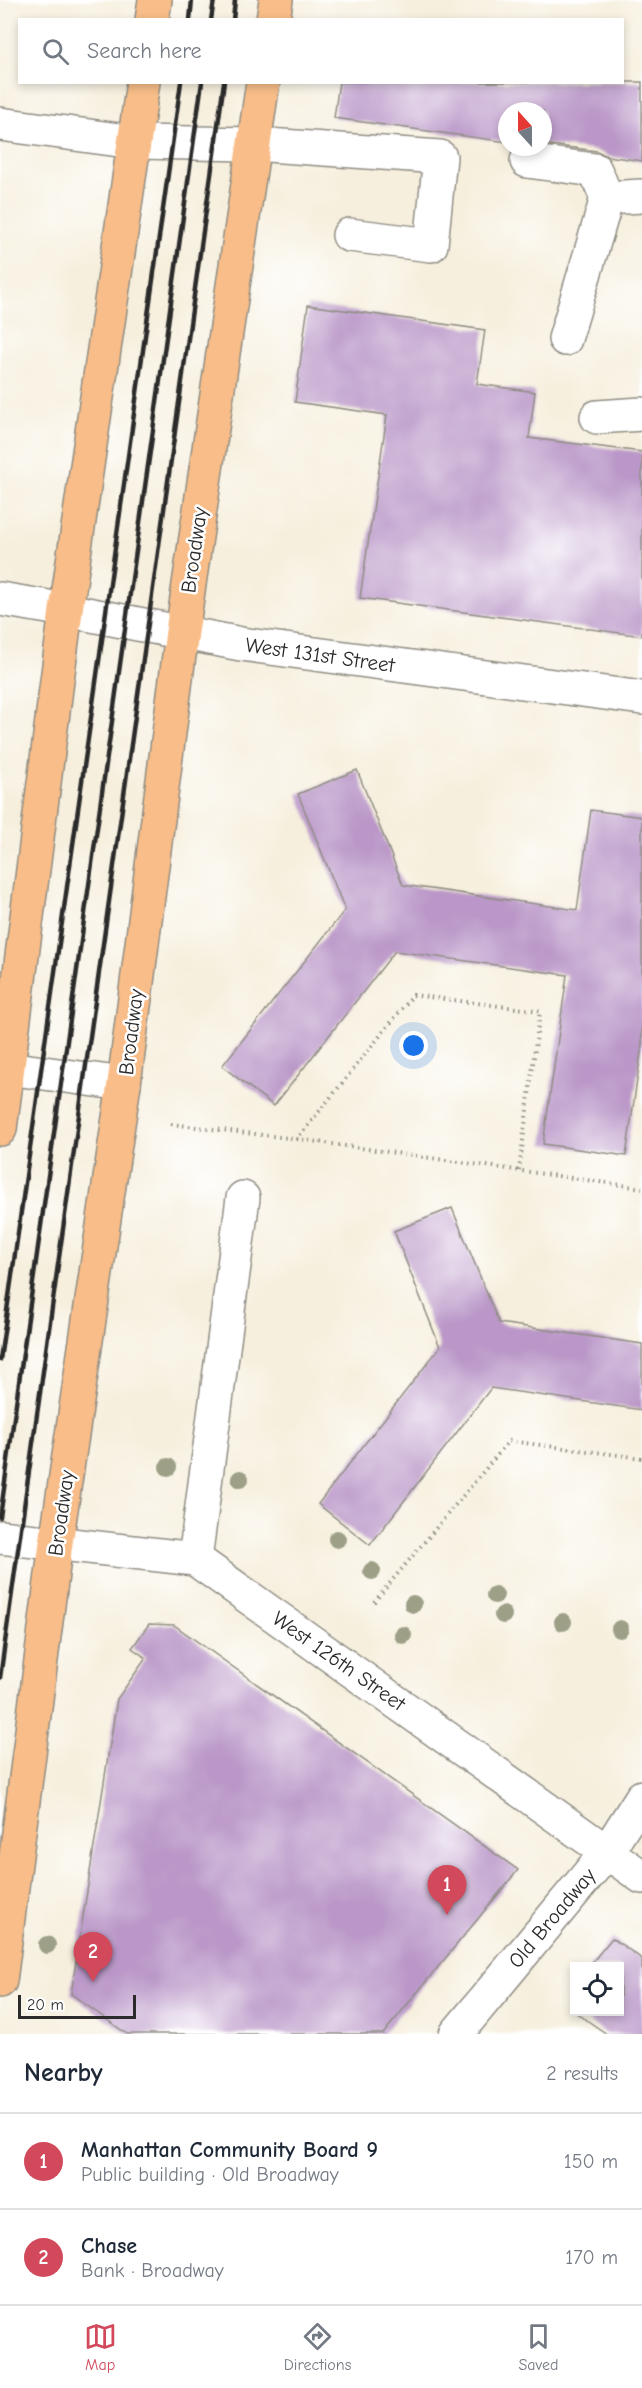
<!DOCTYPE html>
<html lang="en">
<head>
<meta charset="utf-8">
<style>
  body { margin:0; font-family:"Comic Neue",sans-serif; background:#f2f2f3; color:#1f2937 }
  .controls { position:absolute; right:18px; bottom:18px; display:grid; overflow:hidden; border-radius:0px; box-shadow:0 3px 9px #0003 }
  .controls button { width:54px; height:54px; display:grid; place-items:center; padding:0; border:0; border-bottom:2px solid #e0e1e3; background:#fff; color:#1f2937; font:30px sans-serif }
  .compass { position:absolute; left:498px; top:102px; width:54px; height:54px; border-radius:50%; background:#fff; box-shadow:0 3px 9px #0003; rotate:339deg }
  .scale { position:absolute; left:18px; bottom:15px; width:118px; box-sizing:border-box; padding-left:6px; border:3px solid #2b2b2b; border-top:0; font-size:16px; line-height:21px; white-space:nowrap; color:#2b2b2b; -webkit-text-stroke:4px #fff; paint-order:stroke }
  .you { position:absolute; left:414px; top:1046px; width:21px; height:21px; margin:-15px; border:4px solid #fff; border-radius:50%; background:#1a73e8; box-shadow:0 0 0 9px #1a73e833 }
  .badge { display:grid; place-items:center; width:39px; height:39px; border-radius:50%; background:#d1495b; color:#fff; font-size:20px; font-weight:700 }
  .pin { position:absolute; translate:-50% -50px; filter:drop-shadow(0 2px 3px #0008) }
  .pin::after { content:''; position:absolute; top:32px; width:21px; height:18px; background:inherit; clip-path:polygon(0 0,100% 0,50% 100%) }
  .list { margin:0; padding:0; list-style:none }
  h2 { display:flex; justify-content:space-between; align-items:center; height:78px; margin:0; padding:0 24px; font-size:26px }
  h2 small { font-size:20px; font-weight:400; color:#747a83 }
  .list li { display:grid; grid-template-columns:39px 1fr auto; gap:18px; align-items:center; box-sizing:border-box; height:96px; padding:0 24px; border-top:2px solid #e0e1e3 }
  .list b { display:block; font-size:22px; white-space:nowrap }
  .list p { margin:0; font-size:20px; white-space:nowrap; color:#747a83 }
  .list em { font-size:20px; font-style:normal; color:#747a83 }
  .icon { flex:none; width:33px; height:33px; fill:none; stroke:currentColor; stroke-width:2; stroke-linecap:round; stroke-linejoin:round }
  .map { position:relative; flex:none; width:642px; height:2034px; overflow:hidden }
  .search { position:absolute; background:#fff; box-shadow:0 3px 9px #0003; left:18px; right:18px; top:18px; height:66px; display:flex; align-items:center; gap:15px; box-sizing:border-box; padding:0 21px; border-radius:0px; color:#747a83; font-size:22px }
  .sheet { height:270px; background:#fff }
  nav { display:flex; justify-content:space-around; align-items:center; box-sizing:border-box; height:84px; border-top:2px solid #e0e1e3; background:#fff; font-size:16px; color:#747a83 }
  nav a { display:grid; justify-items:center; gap:3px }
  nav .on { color:#d1495b }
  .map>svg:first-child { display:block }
  .building { fill:#ba97c8 }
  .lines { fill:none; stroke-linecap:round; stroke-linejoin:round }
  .minor-casing { stroke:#908d84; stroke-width:36 }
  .major-casing { stroke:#908d84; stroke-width:36 }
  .path { stroke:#908d84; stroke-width:4; stroke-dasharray:1.5 4.5; stroke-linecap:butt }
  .minor { stroke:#fff; stroke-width:33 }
  .major { stroke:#f8bd88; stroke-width:33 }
  .rail { stroke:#2b2b2b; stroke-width:4.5 }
  .tree { fill:#9da087 }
  .labels { text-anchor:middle; stroke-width:5; stroke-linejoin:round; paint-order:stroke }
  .street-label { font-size:21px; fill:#2b2b2b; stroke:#fff }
</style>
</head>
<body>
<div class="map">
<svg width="642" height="2034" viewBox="0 0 642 2034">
  <rect width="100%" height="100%" fill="#fff"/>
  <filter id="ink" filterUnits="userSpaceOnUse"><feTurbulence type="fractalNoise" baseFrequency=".0167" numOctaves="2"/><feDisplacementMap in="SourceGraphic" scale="12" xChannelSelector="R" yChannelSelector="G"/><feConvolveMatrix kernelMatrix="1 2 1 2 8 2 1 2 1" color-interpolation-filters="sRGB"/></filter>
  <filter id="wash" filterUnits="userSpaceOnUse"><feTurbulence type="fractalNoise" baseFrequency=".008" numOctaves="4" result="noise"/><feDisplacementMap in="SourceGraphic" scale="24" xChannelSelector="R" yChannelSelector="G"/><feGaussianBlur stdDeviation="1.35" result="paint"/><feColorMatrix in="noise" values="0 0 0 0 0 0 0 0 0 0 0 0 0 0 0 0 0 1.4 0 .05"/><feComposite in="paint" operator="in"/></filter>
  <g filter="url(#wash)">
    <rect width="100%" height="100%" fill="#f6efdd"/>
    <g id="blocks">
      <g class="building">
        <path d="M 339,82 L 642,82 L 642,161 L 607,156 L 597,151 L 543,144 L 543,111 L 507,111 L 507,142 L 334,118 Z"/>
        <path d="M 308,305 L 485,330 L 477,384 L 535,392 L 529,438 L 642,452 L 642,636 L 360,598 L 387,415 L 295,402 Z"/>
        <path d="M 357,770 L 403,885 L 577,910 L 591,810 L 642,817 L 642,1045 L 626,1156 L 543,1144 L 567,975 L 395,951 L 274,1106 L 222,1066 L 345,910 L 298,794 Z"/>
        <path d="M 452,1208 L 499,1323 L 642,1344 L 642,1410 L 491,1388 L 370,1545 L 318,1504 L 440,1347 L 394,1231 Z"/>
        <path d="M 149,1624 L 174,1625 L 518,1870 L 383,2034 L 127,2034 L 71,1994 L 117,1699 L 146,1658 L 132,1648 Z"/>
        <path d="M 612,1938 L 642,1959 L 642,2034 L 607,2034 L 575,2012 L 620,2012 L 620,1966 L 589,1966 Z"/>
      </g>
    </g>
  </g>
  <g filter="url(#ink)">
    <use href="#blocks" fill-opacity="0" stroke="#908d84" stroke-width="1.5"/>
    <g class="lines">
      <defs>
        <g id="minor">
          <path d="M 0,124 L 134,142 L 253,144 L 440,157 L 431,245 L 349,235"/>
          <path d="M 527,161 L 595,170 L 607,198"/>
          <path d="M 565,339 L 607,198 L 642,196"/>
          <path d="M 597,417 L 642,414"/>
          <path d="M 0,599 L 66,610 L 241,644 L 642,698"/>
          <path d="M 0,1067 L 124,1084"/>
          <path d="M 0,1537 L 195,1559 L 642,1877"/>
          <path d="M 195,1559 L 243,1198"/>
          <path d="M 456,2034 L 607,1852 L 642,1797"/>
        </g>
        <g id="major">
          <path d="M 152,20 L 155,0"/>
          <path d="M 273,20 L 276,0"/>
          <path d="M 0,1129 L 66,610 L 143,82"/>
          <path d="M 0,1981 L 56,1543 L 124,1084 L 182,632 L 263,82"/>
        </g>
      </defs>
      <use href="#minor" class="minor-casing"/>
      <use href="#major" class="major-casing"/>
      <g class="path">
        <path d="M 171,1124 L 297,1139"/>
        <path d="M 519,1171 L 540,1011 L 413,995 L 297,1139 L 642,1188"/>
        <path d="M 374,1602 L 509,1441 L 642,1458"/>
      </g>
      <use href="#minor" class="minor"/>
      <use href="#major" class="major"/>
      <g class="rail">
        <path d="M 190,20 L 192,0"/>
        <path d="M 211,20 L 214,0"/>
        <path d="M 233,20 L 235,0"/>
        <path d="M 0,1360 L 181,82"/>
        <path d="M 0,1517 L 202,82"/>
        <path d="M 0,1678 L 224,82"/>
      </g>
    </g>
    <g class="tree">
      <circle cx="168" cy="1467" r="9"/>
      <circle cx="240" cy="1479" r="9"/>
      <circle cx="337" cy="1539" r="9"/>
      <circle cx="372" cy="1571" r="9"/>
      <circle cx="495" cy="1595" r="9"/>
      <circle cx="413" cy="1604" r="9"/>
      <circle cx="503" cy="1615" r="9"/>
      <circle cx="563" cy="1622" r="9"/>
      <circle cx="620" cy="1629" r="9"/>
      <circle cx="403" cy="1635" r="9"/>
      <circle cx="47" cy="1945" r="9"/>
    </g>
  </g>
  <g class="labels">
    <g class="street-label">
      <text transform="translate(194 550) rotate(-82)" y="7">Broadway</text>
      <text transform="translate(320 655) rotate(8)" y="7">West 131st Street</text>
      <text transform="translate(131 1032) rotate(-83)" y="7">Broadway</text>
      <text transform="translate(61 1513) rotate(-82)" y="7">Broadway</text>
      <text transform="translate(339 1661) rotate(35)" y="7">West 126th Street</text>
      <text transform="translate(552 1918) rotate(-50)" y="7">Old Broadway</text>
    </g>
  </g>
</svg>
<div class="controls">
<button><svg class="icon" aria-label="locate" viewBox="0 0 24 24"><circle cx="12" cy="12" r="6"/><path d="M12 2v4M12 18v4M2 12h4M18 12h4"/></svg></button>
</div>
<svg class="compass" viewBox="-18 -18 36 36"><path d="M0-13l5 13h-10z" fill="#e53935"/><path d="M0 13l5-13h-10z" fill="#747a83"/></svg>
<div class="scale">20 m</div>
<div class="you"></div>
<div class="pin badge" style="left:447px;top:1915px">1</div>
<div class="pin badge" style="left:93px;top:1982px">2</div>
<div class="search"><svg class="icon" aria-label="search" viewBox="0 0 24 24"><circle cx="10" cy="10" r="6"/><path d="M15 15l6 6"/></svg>Search here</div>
</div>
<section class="sheet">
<h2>Nearby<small>2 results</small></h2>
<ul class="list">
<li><span class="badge">1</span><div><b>Manhattan Community Board 9</b><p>Public building · Old Broadway</p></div><em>150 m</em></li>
<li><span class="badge">2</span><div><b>Chase</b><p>Bank · Broadway</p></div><em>170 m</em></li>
</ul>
</section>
<nav>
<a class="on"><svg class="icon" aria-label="map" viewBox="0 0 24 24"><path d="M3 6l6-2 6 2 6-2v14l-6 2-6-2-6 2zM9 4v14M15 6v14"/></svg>Map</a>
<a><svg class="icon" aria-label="directions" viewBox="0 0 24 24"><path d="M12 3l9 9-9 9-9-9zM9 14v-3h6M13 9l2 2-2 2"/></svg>Directions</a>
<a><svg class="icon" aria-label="saved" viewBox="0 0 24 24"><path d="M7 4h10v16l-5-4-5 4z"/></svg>Saved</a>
</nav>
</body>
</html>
